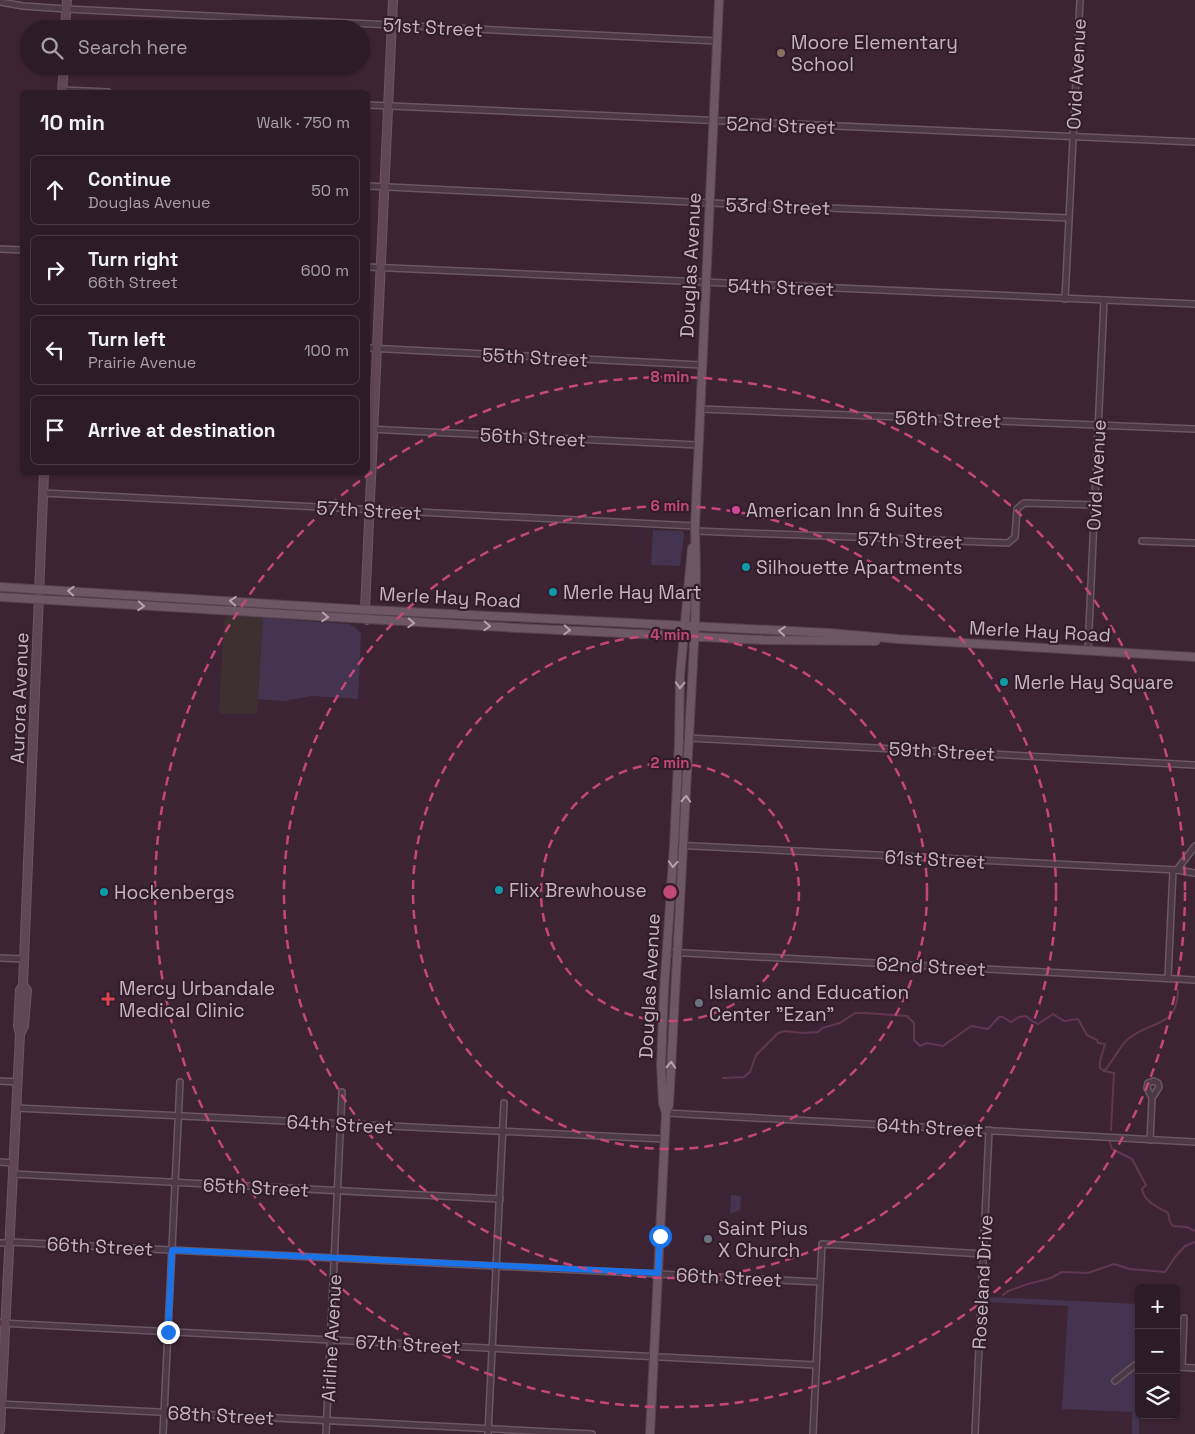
<!DOCTYPE html>
<html lang="en">
<head>
<meta charset="utf-8">
<style>
  body { margin:0; font-family:"Space Grotesk",sans-serif; background:#3a2834; color:#f1f3f6 }
  .controls { position:absolute; right:15px; bottom:15px; display:grid; overflow:hidden; border-radius:8px; box-shadow:0 1px 4px #0004 }
  .controls button { width:45px; height:45px; display:grid; place-items:center; padding:0; border:0; border-bottom:1px solid #493945; background:#2e1b28; color:#f1f3f6; font:25px sans-serif }
  .stop { position:absolute; width:15px; height:15px; margin:-11px; border:4px solid #1a73e8; border-radius:50%; background:#fff }
  .stop.end { background:#1a73e8; border-color:#fff; box-shadow:0 1px 5px #0008 }
  .list { margin:0; padding:0; list-style:none }
  h2 { display:flex; justify-content:space-between; align-items:center; height:65px; margin:0; padding:0 20px; font-size:21px }
  h2 small { font-size:16px; font-weight:400; color:#a7a1a8 }
  .list li { display:grid; grid-template-columns:32px 1fr auto; gap:15px; align-items:center; box-sizing:border-box; height:70px; margin:0 10px 10px; padding:0 10px; border:1px solid #493945; border-radius:8px }
  .list b { display:block; font-size:19px; white-space:nowrap }
  .list p { margin:0; font-size:16px; white-space:nowrap; color:#a7a1a8 }
  .list em { font-size:16px; font-style:normal; color:#a7a1a8 }
  .icon { flex:none; width:28px; height:28px; fill:none; stroke:currentColor; stroke-width:2; stroke-linecap:round; stroke-linejoin:round }
  .map { position:relative; flex:none; width:1195px; height:1434px; overflow:hidden }
  .search { position:absolute; background:#2e1b28; box-shadow:0 1px 4px #0004; left:20px; top:20px; width:350px; height:55px; display:flex; align-items:center; gap:12px; box-sizing:border-box; padding:0 18px; border-radius:28px; color:#a7a1a8; font-size:19px }
  .panel { position:absolute; background:#2e1b28; box-shadow:0 1px 4px #0004; left:20px; top:90px; width:350px; height:385px; border-radius:8px }
  .map>svg:first-child { display:block }
  .medical { fill:#3e3031 }
  .green { fill:#443450 }
  .lines { fill:none; stroke-linecap:round; stroke-linejoin:round }
  .stream { stroke:#613653; stroke-width:2 }
  .street-casing { stroke:#6b5664; stroke-width:8 }
  .secondary-casing { stroke:#6b5664; stroke-width:10 }
  .primary-casing { stroke:#56414f; stroke-width:10 }
  .street { stroke:#4d3846; stroke-width:5 }
  .secondary { stroke:#604656; stroke-width:8 }
  .primary { stroke:#6d5665; stroke-width:8 }
  .oneway { stroke:#b6a1af }
  .route { stroke:#1a73e8; stroke-width:6 }
  .ring { fill:none; stroke:#c4477a; stroke-width:2.5; stroke-dasharray:9 6 }
  .education-dot { fill:#8d6e63; stroke:#321d2b; stroke-width:2 }
  .hotel-dot { fill:#d1479c; stroke:#321d2b; stroke-width:2 }
  .culture-dot { fill:#0f9aa8; stroke:#321d2b; stroke-width:2 }
  .health-dot { fill:#e0444e; stroke:#321d2b; stroke-width:2 }
  .worship-dot { fill:#6b7280; stroke:#321d2b; stroke-width:2 }
  .labels { text-anchor:middle; stroke-width:4.5; stroke-linejoin:round; paint-order:stroke }
  .street-label { font-size:19px; fill:#c8b4c1; stroke:#321d2b }
  .poi-label { font-size:19px; fill:#c8b4c1; stroke:#321d2b; text-anchor:start }
  .centre { fill:#c4477a; stroke:#321d2b; stroke-width:2.5 }
  .ring-label { font-size:15px; text-anchor:middle; font-weight:bold; fill:#c4477a; stroke:#321d2b; stroke-width:4.5; stroke-linejoin:round; paint-order:stroke }
</style>
</head>
<body>
<div class="map">
<svg width="1195" height="1434" viewBox="0 0 1195 1434">
  <rect width="100%" height="100%" fill="#3d2435"/>
  <path class="medical" d="M 230,616 L 263,618 L 257,714 L 222,714 L 219,712 L 224,621 L 226,618 Z"/>
  <g class="green">
    <path d="M 653,530 L 682,531 L 684,534 L 680,566 L 651,565 Z"/>
    <path d="M 263,618 L 349,624 L 355,627 L 361,634 L 358,699 L 312,696 L 284,701 L 258,699 Z"/>
    <path d="M 731,1195 L 741,1196 L 740,1210 L 730,1214 Z"/>
    <path d="M 987,1297 L 1139,1304 L 1139,1434 L 1132,1434 L 1132,1412 L 1062,1409 L 1068,1306 L 987,1302 Z"/>
  </g>
  <g class="lines">
    <g class="stream">
      <path d="M 1104,1071 C 1113,1062 1117,1050 1127,1040 C 1149,1020 1178,1029 1178,990"/>
      <path d="M 1104,1071 L 1114,1073 L 1111,1130"/>
      <path d="M 723,1078 L 744,1077 L 750,1072 L 756,1055 L 778,1033 L 785,1031 L 802,1033 L 818,1032 L 822,1028 L 840,1023 L 855,1013 L 865,1013 L 907,1016 L 914,1023 L 914,1040 L 920,1046 L 927,1043 L 943,1046 L 971,1026 L 988,1029 L 999,1017 L 1003,1017 L 1011,1022 L 1019,1017 L 1026,1016 L 1032,1021 L 1038,1024 L 1053,1014 L 1064,1021 L 1078,1019 L 1087,1035 L 1097,1040 L 1098,1043 L 1105,1044 L 1100,1061 L 1100,1068 L 1104,1071"/>
      <path d="M 1110,1142 L 1112,1149 L 1132,1159 L 1146,1185 L 1142,1189 C 1144,1202 1158,1207 1168,1213 L 1170,1222 L 1173,1226 L 1187,1227 L 1195,1231"/>
      <path d="M 1003,1295 L 1008,1291 L 1028,1284 L 1051,1278 L 1062,1272 L 1088,1273 L 1114,1264 L 1130,1269 L 1165,1272 L 1175,1257 L 1185,1246 L 1195,1242"/>
    </g>
    <defs>
      <g id="street">
        <path d="M 0,2 L 23,6 L 66,9 L 717,41"/>
        <path d="M 63,90 L 108,92"/>
        <path d="M 368,105 L 1195,142"/>
        <path d="M 368,186 L 710,203 L 1069,218"/>
        <path d="M 0,249 L 22,250"/>
        <path d="M 368,267 L 1195,304"/>
        <path d="M 1065,299 L 1080,0"/>
        <path d="M 368,348 L 702,365"/>
        <path d="M 700,409 L 1195,429"/>
        <path d="M 368,429 L 698,445"/>
        <path d="M 43,493 L 695,526"/>
        <path d="M 695,531 L 1008,543 L 1015,537 L 1017,509 L 1024,503 L 1095,505"/>
        <path d="M 1142,541 L 1195,543"/>
        <path d="M 1088,650 L 1104,300"/>
        <path d="M 679,736 L 689,738 L 1195,765"/>
        <path d="M 674,845 L 1177,870 L 1195,873"/>
        <path d="M 1177,870 L 1195,846"/>
        <path d="M 666,952 L 1195,980"/>
        <path d="M 0,958 L 24,959"/>
        <path d="M 1168,978 L 1173,870"/>
        <path d="M 0,1081 L 18,1082"/>
        <path d="M 16,1108 L 664,1139"/>
        <path d="M 666,1113 L 1195,1142"/>
        <path d="M 1150,1140 L 1152,1098 L 1147,1088 L 1148,1083 L 1154,1081 L 1158,1083 L 1159,1087 L 1152,1098"/>
        <path d="M 0,1162 L 14,1163"/>
        <path d="M 13,1174 L 500,1199"/>
        <path d="M 10,1242 L 820,1282"/>
        <path d="M 0,1243 L 10,1243"/>
        <path d="M 0,1323 L 816,1365"/>
        <path d="M 1176,1367 L 1195,1368"/>
        <path d="M 1182,1367 L 1184,1318"/>
        <path d="M 1115,1381 L 1135,1365 L 1139,1365"/>
        <path d="M 0,1404 L 592,1434"/>
        <path d="M 163,1434 L 180,1082"/>
        <path d="M 326,1434 L 342,1092"/>
        <path d="M 488,1434 L 504,1103"/>
        <path d="M 813,1434 L 822,1244 L 983,1254"/>
        <path d="M 975,1434 L 989,1130"/>
      </g>
      <g id="secondary">
        <path d="M 65,29 L 67,0"/>
        <path d="M 62,92 L 64,66"/>
        <path d="M 367,620 L 365,609 L 393,0"/>
        <path d="M 20,1034 L 24,1026 L 27,990 L 23,985"/>
        <path d="M 0,1430 L 20,1034 L 18,1026 L 20,990 L 23,985 L 44,472"/>
      </g>
      <g id="primary">
        <path d="M 0,587 L 351,609 L 830,633 L 898,639 L 1195,657"/>
        <path d="M 0,597 L 518,628 L 763,640 L 876,641"/>
        <path d="M 666,1113 L 669,1105 L 695,626 L 696,573 L 695,526 L 719,0"/>
        <path d="M 650,1434 L 666,1113 L 663,1103 L 661,1066 L 664,991 L 674,845 L 679,742 L 680,676 L 692,548"/>
      </g>
    </defs>
    <use href="#street" class="street-casing"/>
    <use href="#secondary" class="secondary-casing"/>
    <use href="#primary" class="primary-casing"/>
    <use href="#street" class="street"/>
    <use href="#secondary" class="secondary"/>
    <use href="#primary" class="primary"/>
  </g>
  <defs><path id="oneway-chevron" d="M-2-3.5L2.5 0L-2 3.5" fill="none" stroke-width="1.6" stroke-linecap="round" stroke-linejoin="round" transform="scale(1.25)"/></defs>
  <g class="oneway">
    <use href="#oneway-chevron" transform="translate(71 591) rotate(-177)"/>
    <use href="#oneway-chevron" transform="translate(233 601) rotate(-176)"/>
    <use href="#oneway-chevron" transform="translate(141 606) rotate(4)"/>
    <use href="#oneway-chevron" transform="translate(325 617) rotate(4)"/>
    <use href="#oneway-chevron" transform="translate(411 623) rotate(3)"/>
    <use href="#oneway-chevron" transform="translate(487 626) rotate(3)"/>
    <use href="#oneway-chevron" transform="translate(567 630) rotate(3)"/>
    <use href="#oneway-chevron" transform="translate(782 631) rotate(-176)"/>
    <use href="#oneway-chevron" transform="translate(680 685) rotate(93)"/>
    <use href="#oneway-chevron" transform="translate(686 799) rotate(-87)"/>
    <use href="#oneway-chevron" transform="translate(673 864) rotate(94)"/>
    <use href="#oneway-chevron" transform="translate(671 1065) rotate(-87)"/>
  </g>
  <g class="lines">
    <path class="route" d="M 168,1332 L 172,1250 L 658,1273 L 660,1236"/>
  </g>
  <g class="ring">
    <circle cx="670" cy="892" r="129"/>
    <circle cx="670" cy="892" r="257"/>
    <circle cx="670" cy="892" r="386"/>
    <circle cx="670" cy="892" r="515"/>
  </g>
  <circle class="education-dot" cx="781" cy="53" r="5"/>
  <circle class="hotel-dot" cx="736" cy="510" r="5"/>
  <g class="culture-dot">
    <circle cx="746" cy="567" r="5"/>
    <circle cx="553" cy="592" r="5"/>
    <circle cx="1004" cy="682" r="5"/>
    <circle cx="499" cy="890" r="5"/>
    <circle cx="104" cy="892" r="5"/>
  </g>
  <path class="health-dot" d="M105.5 991.5h5v5h5v5h-5v5h-5v-5h-5v-5h5z"/>
  <g class="worship-dot">
    <circle cx="699" cy="1003" r="5"/>
    <circle cx="708" cy="1239" r="5"/>
  </g>
  <g class="labels">
    <g class="street-label">
      <text transform="translate(433 27) rotate(3)" y="7">51st Street</text>
      <text transform="translate(1076 74) rotate(-87)" y="7">Ovid Avenue</text>
      <text transform="translate(781 125) rotate(2)" y="7">52nd Street</text>
      <text transform="translate(778 206) rotate(2)" y="7">53rd Street</text>
      <text transform="translate(690 265) rotate(-87)" y="7">Douglas Avenue</text>
      <text transform="translate(781 287) rotate(2)" y="7">54th Street</text>
      <text transform="translate(535 357) rotate(3)" y="7">55th Street</text>
      <text transform="translate(948 419) rotate(2)" y="7">56th Street</text>
      <text transform="translate(533 437) rotate(3)" y="7">56th Street</text>
      <text transform="translate(1096 475) rotate(-87)" y="7">Ovid Avenue</text>
      <text transform="translate(369 510) rotate(3)" y="7">57th Street</text>
      <text transform="translate(910 540) rotate(2)" y="7">57th Street</text>
      <text transform="translate(450 597) rotate(3)" y="7">Merle Hay Road</text>
      <text transform="translate(1040 631) rotate(3)" y="7">Merle Hay Road</text>
      <text transform="translate(19 698) rotate(-88)" y="7">Aurora Avenue</text>
      <text transform="translate(942 751) rotate(3)" y="7">59th Street</text>
      <text transform="translate(935 859) rotate(3)" y="7">61st Street</text>
      <text transform="translate(931 966) rotate(3)" y="7">62nd Street</text>
      <text transform="translate(649 986) rotate(-87)" y="7">Douglas Avenue</text>
      <text transform="translate(340 1124) rotate(3)" y="7">64th Street</text>
      <text transform="translate(930 1127) rotate(3)" y="7">64th Street</text>
      <text transform="translate(256 1187) rotate(3)" y="7">65th Street</text>
      <text transform="translate(100 1246) rotate(3)" y="7">66th Street</text>
      <text transform="translate(729 1277) rotate(3)" y="7">66th Street</text>
      <text transform="translate(982 1282) rotate(-87)" y="7">Roseland Drive</text>
      <text transform="translate(331 1338) rotate(-87)" y="7">Airline Avenue</text>
      <text transform="translate(408 1344) rotate(3)" y="7">67th Street</text>
      <text transform="translate(221 1415) rotate(3)" y="7">68th Street</text>
    </g>
    <g class="poi-label">
      <text x="791" y="49">Moore Elementary<tspan x="791" dy="22">School</tspan></text>
      <text x="746" y="517">American Inn &amp; Suites</text>
      <text x="756" y="574">Silhouette Apartments</text>
      <text x="563" y="599">Merle Hay Mart</text>
      <text x="1014" y="689">Merle Hay Square</text>
      <text x="509" y="897">Flix Brewhouse</text>
      <text x="114" y="899">Hockenbergs</text>
      <text x="119" y="995">Mercy Urbandale<tspan x="119" dy="22">Medical Clinic</tspan></text>
      <text x="709" y="999">Islamic and Education<tspan x="709" dy="22">Center "Ezan"</tspan></text>
      <text x="718" y="1235">Saint Pius<tspan x="718" dy="22">X Church</tspan></text>
    </g>
  </g>
  <circle cx="670" cy="892" r="8" class="centre"/>
  <g class="ring-label">
    <text x="670" y="382">8 min</text>
    <text x="670" y="511">6 min</text>
    <text x="670" y="640">4 min</text>
    <text x="670" y="768">2 min</text>
  </g>
</svg>
<div class="controls">
<button>+</button>
<button>−</button>
<button><svg class="icon" aria-label="layers" viewBox="0 0 24 24"><path d="M12 4l9 5-9 5-9-5zM3 14l9 5 9-5"/></svg></button>
</div>
<div class="stop" style="left:660px;top:1236px"></div>
<div class="stop end" style="left:168px;top:1332px"></div>
<div class="search"><svg class="icon" aria-label="search" viewBox="0 0 24 24"><circle cx="10" cy="10" r="6"/><path d="M15 15l6 6"/></svg>Search here</div>
<section class="panel">
<h2>10 min<small>Walk · 750 m</small></h2>
<ul class="list">
<li><svg class="icon" aria-label="ahead" viewBox="0 0 24 24"><path d="M12 20V5M6 11l6-6 6 6"/></svg><div><b>Continue</b><p>Douglas Avenue</p></div><em>50 m</em></li>
<li><svg class="icon" aria-label="right" viewBox="0 0 24 24"><path d="M7 20v-9h11M14 6l5 5-5 5"/></svg><div><b>Turn right</b><p>66th Street</p></div><em>600 m</em></li>
<li><svg class="icon" aria-label="left" viewBox="0 0 24 24"><path d="M17 20v-9H6M10 6l-5 5 5 5"/></svg><div><b>Turn left</b><p>Prairie Avenue</p></div><em>100 m</em></li>
<li><svg class="icon" aria-label="arrive" viewBox="0 0 24 24"><path d="M6 21V4h12l-3 4 3 4H6"/></svg><div><b>Arrive at destination</b></div></li>
</ul>
</section>
</div>
</body>
</html>
